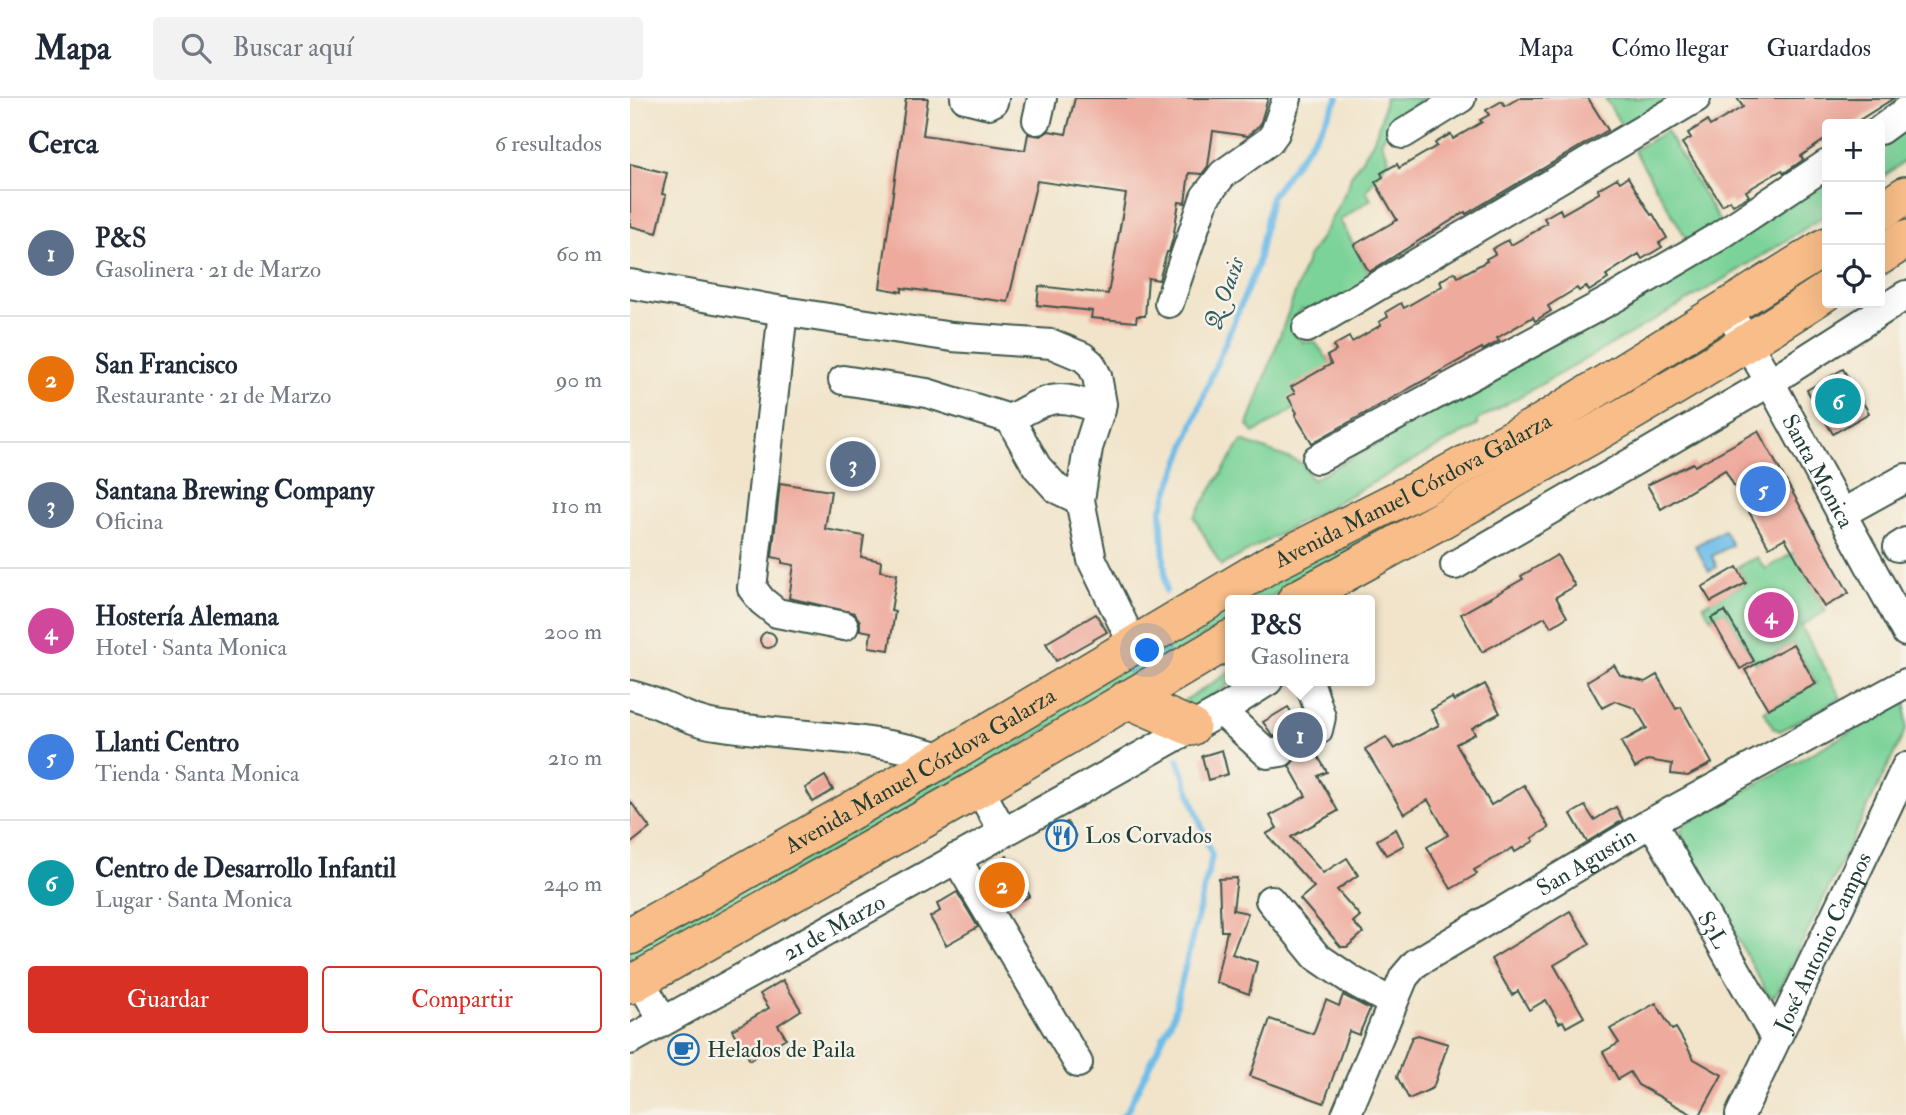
<!DOCTYPE html>
<html lang="es">
<head>
<meta charset="utf-8">
<style>
  body { margin:0; font-family:"IM FELL Double Pica",serif; background:#f2f2f3; color:#1f2937 }
  .controls { position:absolute; right:21px; top:21px; display:grid; overflow:hidden; border-radius:7px; box-shadow:0 7px 28px #0002 }
  .controls button { width:63px; height:63px; display:grid; place-items:center; padding:0; border:0; border-bottom:2px solid #e0e1e3; background:#fff; color:#1f2937; font:35px sans-serif }
  .you { position:absolute; left:518px; top:553px; width:24px; height:24px; margin:-18px; border:5px solid #fff; border-radius:50%; background:#1a73e8; box-shadow:0 0 0 10px #1a73e833 }
  .badge { display:grid; place-items:center; width:46px; height:46px; border-radius:50%; background:#d93025; color:#fff; font-size:23px; font-weight:700 }
  .pin { position:absolute; translate:-50% -50%; border:4px solid #fff; box-shadow:0 2px 7px #0006 }
  .popup { position:absolute; left:595px; top:497px; width:150px; height:91px; box-sizing:border-box; display:grid; place-content:center; border-radius:7px; background:#fff; filter:drop-shadow(0 2px 5px #0005); font-size:23px; white-space:nowrap; color:#747a83 }
  .popup b { font-size:26px; color:#1f2937 }
  .popup::after { content:''; position:absolute; left:50%; top:100%; margin-left:-14px; border:14px solid transparent; border-top-color:#fff }
  .list { margin:0; padding:0; list-style:none }
  h2 { display:flex; justify-content:space-between; align-items:center; height:91px; margin:0; padding:0 28px; font-size:30px }
  h2 small { font-size:23px; font-weight:400; color:#747a83 }
  .list li { display:grid; grid-template-columns:46px 1fr auto; gap:21px; align-items:center; box-sizing:border-box; height:126px; padding:0 28px; border-top:2px solid #e0e1e3 }
  .list b { display:block; font-size:26px; white-space:nowrap }
  .list p { margin:0; font-size:23px; white-space:nowrap; color:#747a83 }
  .list em { font-size:23px; font-style:normal; color:#747a83 }
  .actions { display:flex; gap:14px; padding:21px 28px }
  .actions a { flex:1; padding:16px 0; border:2px solid #d93025; border-radius:7px; text-align:center; font-size:24px; color:#d93025 }
  .actions .main { background:#d93025; color:#fff }
  .icon { flex:none; width:38px; height:38px; fill:none; stroke:currentColor; stroke-width:2; stroke-linecap:round; stroke-linejoin:round }
  .map { position:relative; flex:none; width:1276px; height:1017px; overflow:hidden }
  header { display:flex; align-items:center; gap:42px; box-sizing:border-box; height:98px; padding:0 35px; background:#fff; border-bottom:2px solid #e0e1e3 }
  header strong { font-size:33px }
  nav { display:flex; gap:38px; margin-inline-start:auto; font-size:24px }
  .search { width:490px; height:63px; background:#f2f2f3; display:flex; align-items:center; gap:18px; box-sizing:border-box; padding:0 24px; border-radius:7px; color:#747a83; font-size:26px }
  main { display:flex }
  aside { flex:1; background:#fff }
  .map>svg:first-child { display:block }
  .green { fill:#7bd399; stroke:#4d8866; stroke-width:2 }
  .water { fill:#6fbde9; stroke:#477d8e; stroke-width:2 }
  .lines { fill:none; stroke-linecap:round; stroke-linejoin:round }
  .stream { stroke:#6fbde9; stroke-width:6 }
  .building { fill:#eeaa9d }
  .minor-tunnel { stroke:#c7c3ac; stroke-width:28; stroke-dasharray:28 14; stroke-linecap:butt }
  .minor-casing { stroke:#3e564a; stroke-width:32 }
  .major-casing { stroke:#3e564a; stroke-width:40 }
  .minor { stroke:#fff; stroke-width:28 }
  .major { stroke:#f8bd88; stroke-width:37 }
  .labels { text-anchor:middle; stroke-width:5; stroke-linejoin:round; paint-order:stroke }
  .street-label { font-size:23px; fill:#1f3d34; stroke:#f7f3e8 }
  .poi-label { font-size:23px; fill:#1f3d34; stroke:#f7f3e8; text-anchor:start }
  .water-label { font-size:24px; font-style:italic; fill:#335d61; stroke:#f7f3e8 }
</style>
</head>
<body>
<header>
<strong>Mapa</strong>
<div class="search"><svg class="icon" aria-label="search" viewBox="0 0 24 24"><circle cx="10" cy="10" r="6"/><path d="M15 15l6 6"/></svg>Buscar aquí</div>
<nav><a>Mapa</a><a>Cómo llegar</a><a>Guardados</a></nav>
</header>
<main>
<aside>
<h2>Cerca<small>6 resultados</small></h2>
<ul class="list">
<li><span class="badge" style="background:#5c6f8a">1</span><div><b>P&amp;S</b><p>Gasolinera · 21 de Marzo</p></div><em>60 m</em></li>
<li><span class="badge" style="background:#e8710a">2</span><div><b>San Francisco</b><p>Restaurante · 21 de Marzo</p></div><em>90 m</em></li>
<li><span class="badge" style="background:#5c6f8a">3</span><div><b>Santana Brewing Company</b><p>Oficina</p></div><em>110 m</em></li>
<li><span class="badge" style="background:#d1479c">4</span><div><b>Hostería Alemana</b><p>Hotel · Santa Monica</p></div><em>200 m</em></li>
<li><span class="badge" style="background:#3f7fe0">5</span><div><b>Llanti Centro</b><p>Tienda · Santa Monica</p></div><em>210 m</em></li>
<li><span class="badge" style="background:#0f9aa8">6</span><div><b>Centro de Desarrollo Infantil</b><p>Lugar · Santa Monica</p></div><em>240 m</em></li>
</ul>
<div class="actions"><a class="main">Guardar</a><a>Compartir</a></div>
</aside>
<div class="map">
<svg width="1276" height="1017" viewBox="0 0 1276 1017">
  <rect width="100%" height="100%" fill="#f7f3e8"/>
  <filter id="ink" filterUnits="userSpaceOnUse"><feTurbulence type="fractalNoise" baseFrequency=".0143" numOctaves="2"/><feDisplacementMap in="SourceGraphic" scale="14" xChannelSelector="R" yChannelSelector="G"/><feConvolveMatrix kernelMatrix="1 2 1 2 8 2 1 2 1" color-interpolation-filters="sRGB"/></filter>
  <filter id="wash" filterUnits="userSpaceOnUse"><feTurbulence type="fractalNoise" baseFrequency=".00686" numOctaves="4" result="noise"/><feDisplacementMap in="SourceGraphic" scale="28" xChannelSelector="R" yChannelSelector="G"/><feGaussianBlur stdDeviation="1.57" result="paint"/><feColorMatrix in="noise" values="0 0 0 0 0 0 0 0 0 0 0 0 0 0 0 0 0 1.4 0 .05"/><feComposite in="paint" operator="in"/></filter>
  <g filter="url(#wash)">
    <rect width="100%" height="100%" fill="#f1e4ca"/>
    <g class="green">
      <path d="M 755,0 L 796,0 C 778,11 762,25 751,43 L 759,61 L 736,93 L 741,101 L 710,122 L 744,184 L 689,209 L 671,212 L 662,222 L 665,236 L 673,244 L 685,244 L 713,282 L 624,335 L 618,327 L 678,159 L 695,133 L 718,89 L 721,78 L 743,44 L 751,21 Z"/>
      <path d="M 975,0 L 1037,0 L 1040,4 L 993,30 Z"/>
      <path d="M 1276,24 L 1276,62 L 1250,81 L 1250,43 Z"/>
      <path d="M 1036,33 L 1091,126 L 1059,145 L 1004,52 Z"/>
      <path d="M 1197,78 L 1197,116 C 1084,191 964,256 846,323 L 848,327 L 591,468 L 564,419 L 612,343 L 672,365 L 682,382 L 990,205 Z"/>
      <path d="M 1097,228 L 1105,241 L 888,368 L 723,458 L 635,502 L 600,502 L 600,522 C 404,643 203,755 0,865 L 0,848 L 318,672 L 465,586 L 605,499 L 772,414 Z"/>
      <path d="M 1167,453 L 1170,466 L 1196,513 L 1171,528 L 1211,600 L 1150,633 L 1144,630 L 1134,613 L 1186,585 L 1163,546 L 1126,566 L 1095,513 L 1081,520 L 1073,507 L 1116,485 L 1107,469 L 1127,459 L 1135,471 Z"/>
      <path d="M 600,574 L 600,583 L 605,583 L 562,610 L 541,611 Z"/>
      <path d="M 1276,603 L 1276,631 L 1148,894 L 1143,899 L 1138,897 L 1050,734 L 1055,726 Z"/>
    </g>
    <path class="water" d="M 1094,432 L 1102,447 L 1082,458 L 1087,469 L 1079,473 L 1065,448 Z"/>
    <g class="lines">
      <g class="stream">
        <path d="M 536,493 L 531,413 L 581,279 L 627,168 L 641,99 L 690,31 L 708,0"/>
        <path d="M 493,1017 L 497,1013 L 543,919 L 582,758 L 548,661"/>
      </g>
    </g>
    <g id="blocks">
      <g class="building">
        <path d="M 276,0 L 298,0 L 293,37 L 395,52 L 398,36 L 411,38 L 419,33 L 436,36 L 445,0 L 638,0 L 630,27 L 617,38 L 583,33 L 578,68 L 572,76 L 559,75 L 555,105 L 549,104 L 543,140 L 539,154 L 537,154 L 529,182 L 518,180 L 515,218 L 507,218 L 506,224 L 461,220 L 462,213 L 407,207 L 409,188 L 478,196 L 496,96 L 407,83 L 378,204 L 272,190 L 272,194 L 250,190 Z"/>
        <path d="M 889,0 L 958,0 L 978,32 L 836,116 L 835,114 L 739,174 L 724,147 L 767,122 L 745,84 L 753,79 L 751,75 L 767,66 L 769,70 L 807,48 L 805,45 L 821,36 L 823,41 L 852,24 L 850,22 L 859,17 L 856,12 L 872,3 L 875,8 Z"/>
        <path d="M 1107,0 L 1264,0 L 1223,26 L 1197,26 L 1197,40 L 1171,58 L 1173,62 L 1154,75 L 1152,72 L 1116,93 L 1119,98 L 1103,107 L 1100,102 L 1092,107 L 1052,45 L 1061,40 L 1058,35 L 1077,23 L 1080,28 L 1113,9 Z"/>
        <path d="M 0,66 L 37,75 L 32,96 L 36,97 L 27,135 L 0,128 Z"/>
        <path d="M 998,79 L 1021,117 L 1023,116 L 1037,140 L 1029,145 L 1032,149 L 1012,161 L 1009,156 L 976,177 L 978,181 L 959,193 L 956,188 L 949,193 L 947,190 L 918,208 L 921,213 L 905,223 L 903,219 L 867,240 L 869,243 L 853,252 L 852,250 L 682,345 L 665,317 L 667,315 L 658,299 L 665,295 L 661,289 L 701,266 L 697,258 L 706,253 L 703,248 L 719,239 L 722,244 L 751,227 L 749,224 L 758,219 L 756,214 L 771,205 L 774,210 L 812,188 L 810,183 L 825,174 L 828,179 L 857,163 L 856,161 L 865,156 L 862,151 L 878,142 L 881,147 L 909,131 L 908,130 L 917,125 L 914,120 L 930,111 L 932,116 L 969,95 L 968,91 L 987,80 L 990,84 Z"/>
        <path d="M 1213,271 L 1239,315 L 1203,336 L 1177,292 Z"/>
        <path d="M 1128,333 L 1219,495 L 1194,509 L 1155,440 L 1139,449 L 1095,372 L 1031,411 L 1017,387 L 1063,365 L 1065,368 Z"/>
        <path d="M 150,385 L 201,393 L 195,431 L 234,438 L 231,459 L 251,463 L 250,473 L 267,476 L 261,513 L 265,514 L 259,552 L 239,549 L 241,534 L 230,532 L 230,523 L 224,515 L 159,500 L 164,467 L 152,465 L 152,461 L 142,459 Z"/>
        <path d="M 927,457 L 945,488 L 926,499 L 937,519 L 921,529 L 915,519 L 852,554 L 831,516 L 893,481 L 891,478 Z"/>
        <path d="M 1107,469 L 1116,485 L 1081,504 L 1072,489 Z"/>
        <path d="M 1095,513 L 1124,563 L 1110,571 L 1081,520 Z"/>
        <path d="M 466,516 L 477,534 L 426,563 L 416,545 Z"/>
        <circle cx="138" cy="542" r="8"/>
        <path d="M 1163,546 L 1186,586 L 1138,611 L 1115,572 Z"/>
        <path d="M 984,567 L 990,577 L 1015,584 L 1027,577 L 1046,611 L 1051,609 L 1082,665 L 1058,678 L 1041,676 L 1042,666 L 1018,662 L 1005,670 L 991,644 L 1017,630 L 1005,610 L 985,603 L 972,610 L 957,583 Z"/>
        <path d="M 855,586 L 870,615 L 842,630 L 845,636 L 826,646 L 861,707 L 894,687 L 919,730 L 902,740 L 904,743 L 885,754 L 883,750 L 844,772 L 847,776 L 821,791 L 797,749 L 818,737 L 798,702 L 774,716 L 735,651 L 756,639 L 764,651 L 809,627 L 801,612 L 822,600 L 824,603 Z"/>
        <path d="M 658,609 L 672,631 L 672,637 L 681,646 L 697,674 L 688,678 L 708,713 L 661,739 L 693,775 L 717,760 L 728,777 L 707,792 L 730,818 L 723,824 L 733,835 L 717,849 L 711,849 L 670,801 L 684,789 L 636,736 L 647,730 L 640,718 L 676,698 L 659,668 L 667,659 L 667,652 L 664,644 L 656,638 L 643,638 L 633,624 Z"/>
        <path d="M 592,652 L 598,676 L 578,682 L 572,658 Z"/>
        <path d="M 195,678 L 203,692 L 183,704 L 175,690 Z"/>
        <path d="M 0,703 L 20,730 L 0,746 Z"/>
        <path d="M 955,708 L 964,722 L 986,709 L 993,722 L 957,744 L 941,716 Z"/>
        <path d="M 437,724 L 446,739 L 428,750 L 419,734 Z"/>
        <path d="M 766,731 L 774,747 L 756,757 L 747,742 Z"/>
        <path d="M 377,758 L 400,798 L 376,811 L 352,772 Z"/>
        <path d="M 607,780 L 603,812 L 618,815 L 602,856 L 627,864 L 619,896 L 586,884 L 597,833 L 591,833 L 589,781 Z"/>
        <path d="M 327,794 L 348,829 L 316,847 L 300,819 L 310,813 L 307,806 Z"/>
        <path d="M 940,813 L 960,846 L 924,867 L 954,919 L 936,929 L 933,923 L 929,925 L 916,902 L 899,912 L 888,893 L 882,897 L 861,861 Z"/>
        <path d="M 153,882 L 171,912 L 148,927 L 156,940 L 120,962 L 102,932 L 139,910 L 130,896 Z"/>
        <path d="M 713,897 L 740,911 L 729,937 L 719,933 L 694,1005 L 620,978 L 640,921 L 683,936 L 696,902 L 709,908 Z"/>
        <path d="M 1026,905 L 1042,932 L 1046,930 L 1064,961 L 1092,977 L 1070,1017 L 1063,1017 L 1008,987 L 1000,974 L 988,981 L 973,954 L 989,945 L 980,931 Z"/>
        <path d="M 788,937 L 818,946 L 803,990 L 779,1001 L 767,979 L 782,939 Z"/>
      </g>
    </g>
  </g>
  <g filter="url(#ink)">
    <use href="#blocks" fill-opacity="0" stroke="#3e564a" stroke-width="2"/>
    <g class="lines">
      <path class="minor-tunnel" d="M 651,654 L 688,632"/>
      <defs>
        <g id="minor">
          <path d="M 335,0 L 359,6 L 363,4 L 364,0"/>
          <path d="M 407,22 L 412,0"/>
          <path d="M 1250,32 L 1276,13"/>
          <path d="M 773,36 L 831,0"/>
          <path d="M 0,186 L 153,213 L 322,239 L 422,246 L 453,259 L 461,266 L 467,278 L 472,306 L 458,350 L 450,402 L 462,462 L 503,546"/>
          <path d="M 539,205 L 575,99 L 593,76 L 639,43 L 645,35 L 657,0"/>
          <path id="s1" d="M 1097,211 L 1140,284 L 1276,534"/>
          <path d="M 153,213 L 122,490 L 132,503 L 147,515 L 214,528"/>
          <path d="M 677,230 L 1066,0"/>
          <path d="M 213,282 L 297,295 L 380,321 L 407,369 L 427,391 L 450,402"/>
          <path d="M 380,321 C 420,299 426,294 471,312"/>
          <path d="M 687,361 L 986,199 L 1086,140 L 1197,66"/>
          <path d="M 1211,416 L 1276,380"/>
          <path d="M 1268,449 L 1276,444"/>
          <path d="M 825,467 L 1140,284 L 1276,197"/>
          <path d="M 679,583 L 691,619 L 688,632"/>
          <path d="M 0,597 C 30,603 56,623 86,627 C 162,639 240,637 314,660"/>
          <path d="M 591,613 L 638,656 L 651,654"/>
          <path d="M 349,690 L 373,734"/>
          <path id="s2" d="M 1022,724 L 1145,940"/>
          <path d="M 326,760 L 448,965"/>
          <path d="M 640,802 L 686,858 L 721,882 L 763,905"/>
          <path d="M 10,882 L 33,923"/>
          <path id="s3" d="M 0,942 L 481,675 L 591,613 L 638,583"/>
          <path id="s4" d="M 716,1017 L 774,879 L 786,865 L 1022,724 L 1276,585"/>
          <path id="s5" d="M 1110,1017 L 1276,669"/>
        </g>
        <g id="major">
          <path d="M 1250,114 L 1276,97"/>
          <path d="M 1250,158 L 1276,141"/>
          <path d="M 666,502 C 845,403 1026,306 1197,193"/>
          <path d="M 497,601 L 561,629"/>
          <path id="s6" d="M 0,838 L 314,660 L 640,466 L 799,386 L 913,324 L 1197,148"/>
          <path d="M 0,887 L 349,690 L 600,541"/>
        </g>
      </defs>
      <use href="#minor" class="minor-casing"/>
      <use href="#major" class="major-casing"/>
      <use href="#minor" class="minor"/>
      <use href="#major" class="major"/>
    </g>
  </g>
  <defs>
    <symbol id="restaurant-ring" viewBox="-11 -11 22 22"><circle r="9.5" fill="#f7f3e8" stroke="#1f6fb2" stroke-width="1.5"/><path d="M-5-6h1v4h1v-4h1v4h1v-4h1v5L-1.5 .5V6h-2V.5L-5-1ZM5-6V6H3V1.5H1.5Q1.5-4 5-6Z" fill="#1f6fb2"/></symbol>
    <symbol id="cafe-ring" viewBox="-11 -11 22 22"><circle r="9.5" fill="#f7f3e8" stroke="#1f6fb2" stroke-width="1.5"/><path d="M-5.5-4.5H6V0H3Q3 3.5 0 3.5H-2.5Q-5.5 3.5-5.5 0ZM3-3.2v2h1.7v-2ZM-6 4.5H4V6H-6Z" fill="#1f6fb2"/></symbol>
  </defs>
  <g fill-rule="evenodd">
    <use href="#restaurant-ring" x="414" y="720" width="35" height="35"/>
    <use href="#cafe-ring" x="36" y="934" width="35" height="35"/>
  </g>
  <g class="labels">
    <g class="street-label">
      <text dy="8" stroke="none"><textPath href="#s1" startOffset="186">Santa Monica</textPath></text>
      <text dy="8" stroke="none"><textPath href="#s6" startOffset="901">Avenida Manuel Córdova Galarza</textPath></text>
      <text dy="8" stroke="none"><textPath href="#s6" startOffset="334">Avenida Manuel Córdova Galarza</textPath></text>
      <text dy="8" stroke="none"><textPath href="#s4" startOffset="366">San Agustin</textPath></text>
      <text dy="8" stroke="none"><textPath href="#s3" startOffset="233">21 de Marzo</textPath></text>
      <text dy="8" stroke="none"><textPath href="#s2" startOffset="124">S3L</textPath></text>
      <text dy="8" stroke="none"><textPath href="#s5" startOffset="192">José Antonio Campos</textPath></text>
    </g>
    <g class="poi-label">
      <text x="455" y="745">Los Corvados</text>
      <text x="77" y="959">Helados de Paila</text>
    </g>
    <g class="water-label">
      <text transform="translate(594 195) rotate(-70)" y="8">Q. Oasis</text>
    </g>
  </g>
</svg>
<div class="controls">
<button>+</button>
<button>−</button>
<button><svg class="icon" aria-label="locate" viewBox="0 0 24 24"><circle cx="12" cy="12" r="6"/><path d="M12 2v4M12 18v4M2 12h4M18 12h4"/></svg></button>
</div>
<div class="you"></div>
<div class="pin badge" style="left:670px;top:637px;background:#5c6f8a">1</div>
<div class="popup"><b>P&amp;S</b>Gasolinera</div>
<div class="pin badge" style="left:372px;top:787px;background:#e8710a">2</div>
<div class="pin badge" style="left:223px;top:366px;background:#5c6f8a">3</div>
<div class="pin badge" style="left:1141px;top:517px;background:#d1479c">4</div>
<div class="pin badge" style="left:1133px;top:391px;background:#3f7fe0">5</div>
<div class="pin badge" style="left:1208px;top:303px;background:#0f9aa8">6</div>
</div>
</main>
</body>
</html>
